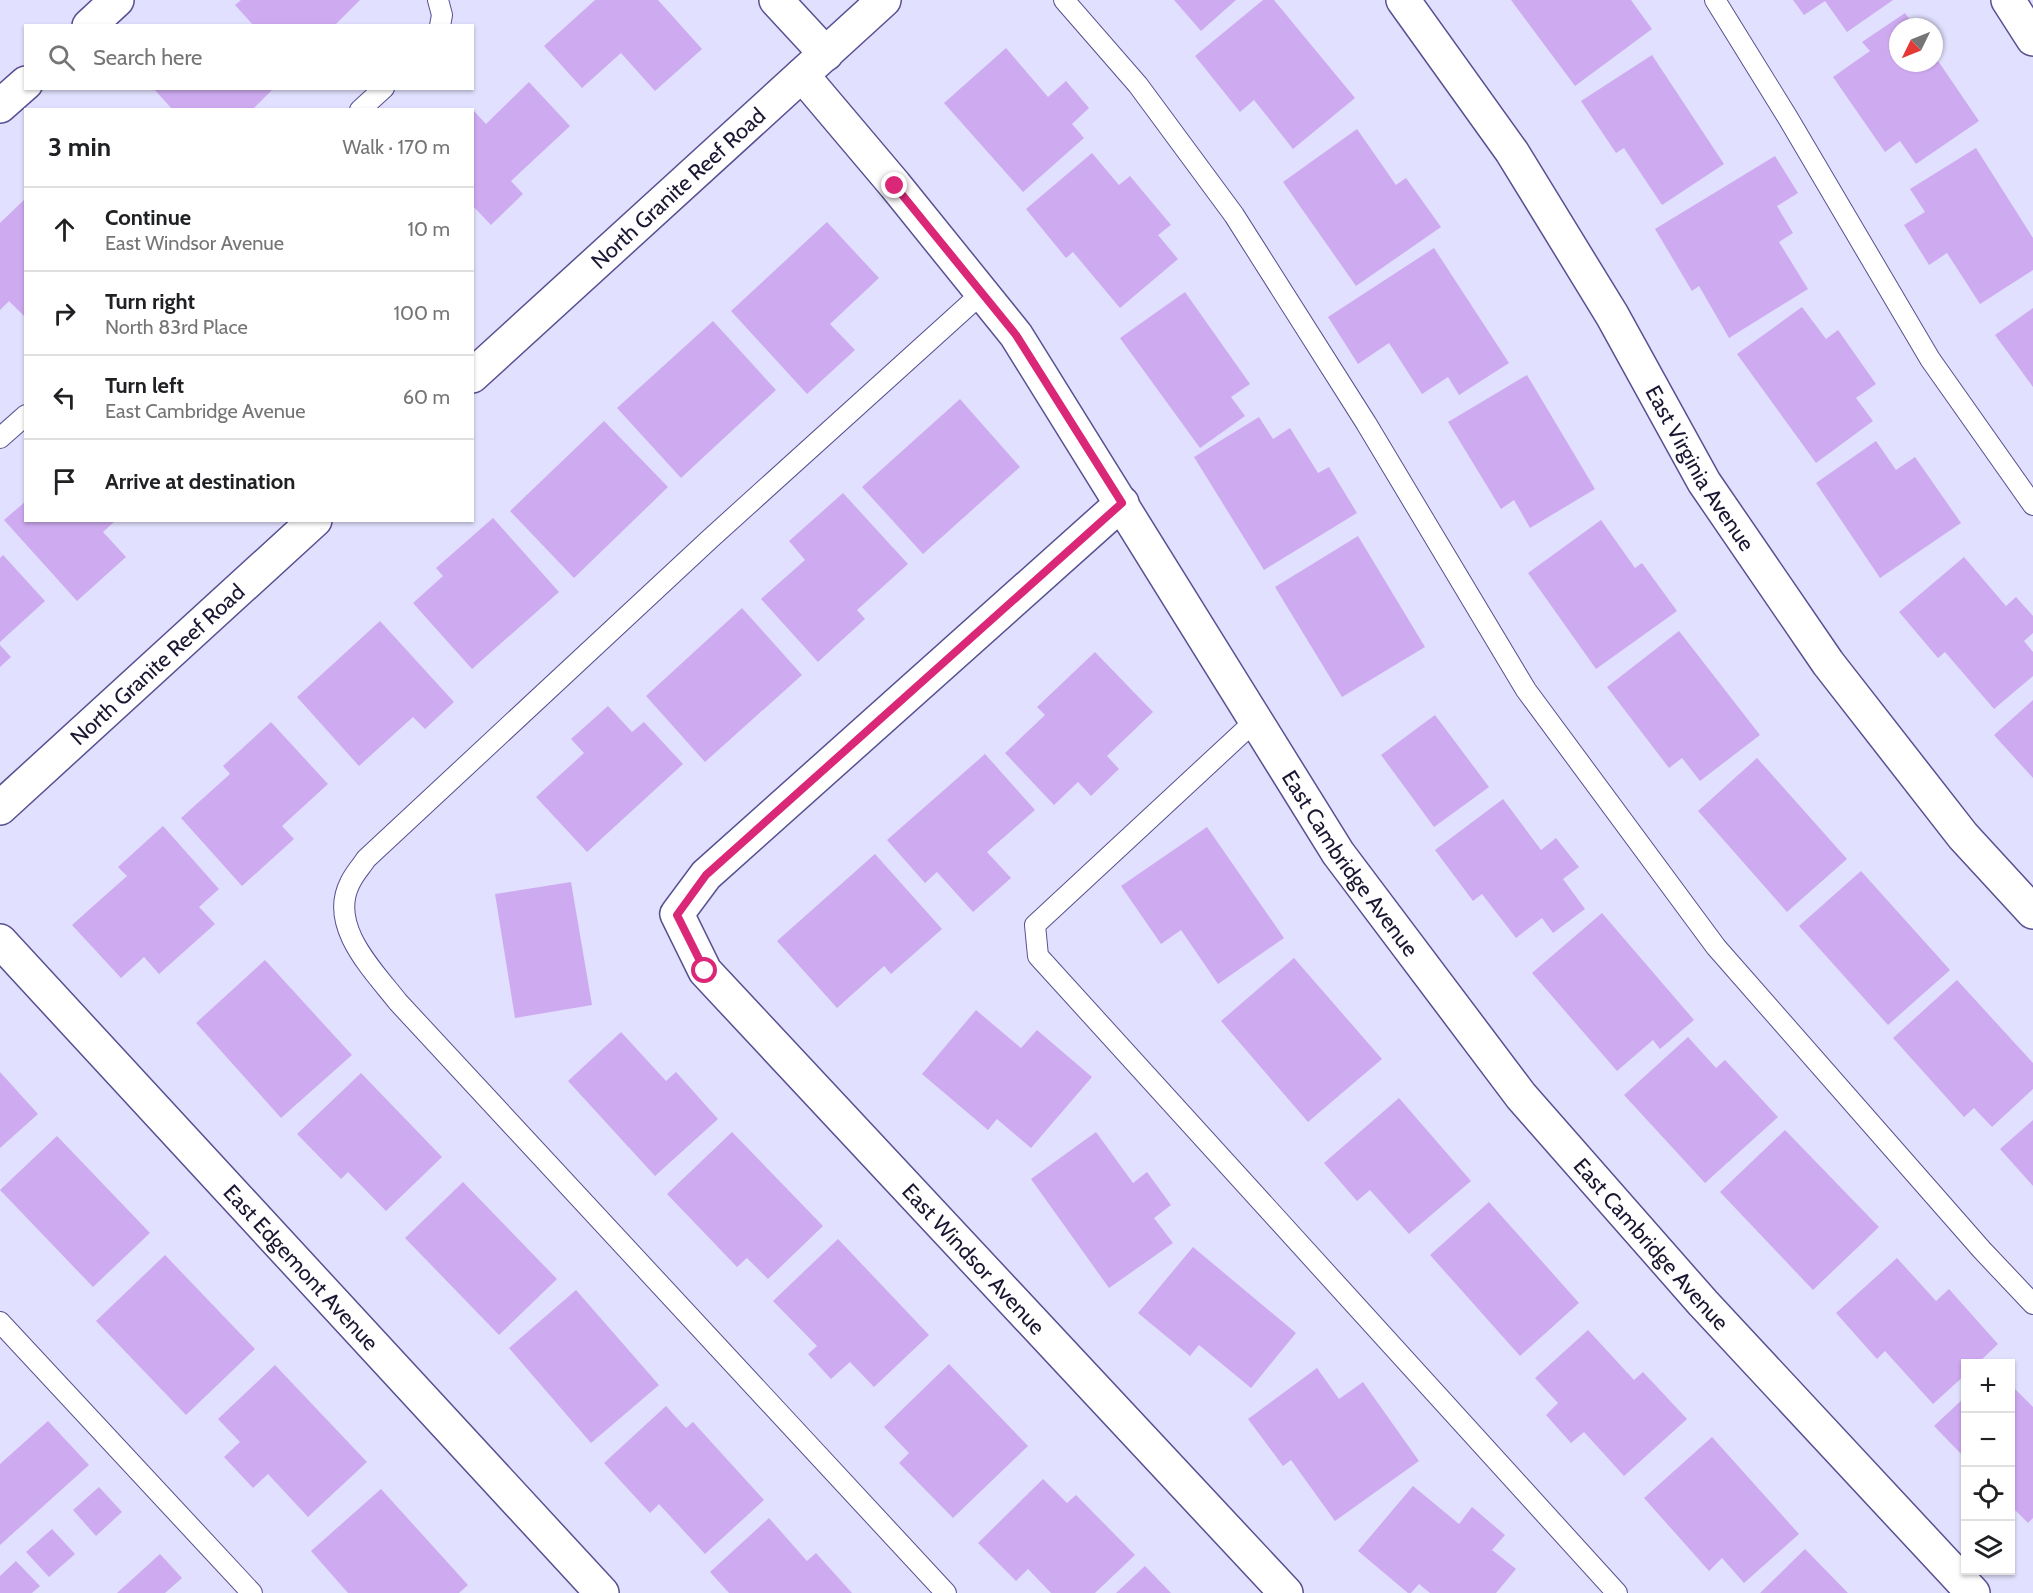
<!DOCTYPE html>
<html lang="en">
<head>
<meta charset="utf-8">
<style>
  body { margin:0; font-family:Cabin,sans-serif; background:#f2f2f2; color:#202124 }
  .controls { position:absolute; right:18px; bottom:18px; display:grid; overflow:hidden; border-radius:0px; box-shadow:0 2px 4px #0004 }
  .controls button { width:54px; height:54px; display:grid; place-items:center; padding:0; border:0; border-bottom:2px solid #e0e0e0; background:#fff; color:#202124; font:30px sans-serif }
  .compass { position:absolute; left:1889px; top:18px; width:54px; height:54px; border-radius:50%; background:#fff; box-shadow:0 2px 4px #0004; rotate:227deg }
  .stop { position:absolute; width:18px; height:18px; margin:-14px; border:4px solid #db2777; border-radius:50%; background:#fff }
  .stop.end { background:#db2777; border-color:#fff; box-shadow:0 2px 6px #0008 }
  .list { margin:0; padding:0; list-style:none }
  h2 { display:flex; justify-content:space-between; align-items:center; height:78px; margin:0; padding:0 24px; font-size:26px }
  h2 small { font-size:20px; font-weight:400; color:#757577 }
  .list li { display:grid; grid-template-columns:39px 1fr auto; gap:18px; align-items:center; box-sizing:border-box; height:84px; padding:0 24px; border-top:2px solid #e0e0e0 }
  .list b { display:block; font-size:22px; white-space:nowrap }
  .list p { margin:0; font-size:20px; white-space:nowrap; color:#757577 }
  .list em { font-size:20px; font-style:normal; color:#757577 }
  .icon { flex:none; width:33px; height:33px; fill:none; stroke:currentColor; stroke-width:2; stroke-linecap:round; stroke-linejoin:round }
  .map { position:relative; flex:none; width:2033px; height:1593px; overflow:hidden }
  .search { position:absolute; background:#fff; box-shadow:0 2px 4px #0004; left:24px; top:24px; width:450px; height:66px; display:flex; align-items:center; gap:15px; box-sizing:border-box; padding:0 21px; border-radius:0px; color:#757577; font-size:22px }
  .panel { position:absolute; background:#fff; box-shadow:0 2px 4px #0004; left:24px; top:108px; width:450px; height:414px; border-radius:0px }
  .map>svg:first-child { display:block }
  .building { fill:#ceabf0 }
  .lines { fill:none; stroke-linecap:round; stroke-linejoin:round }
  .service-casing { stroke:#585091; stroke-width:22 }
  .minor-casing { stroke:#585091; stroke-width:36 }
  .tertiary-casing { stroke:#585091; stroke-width:36 }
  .service { stroke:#fff; stroke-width:20 }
  .minor { stroke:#fff; stroke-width:33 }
  .tertiary { stroke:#fff; stroke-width:33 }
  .route { stroke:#db2777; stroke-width:8 }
  .labels { text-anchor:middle; stroke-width:4.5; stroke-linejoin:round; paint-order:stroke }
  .street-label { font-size:22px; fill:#1b1733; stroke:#fff }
</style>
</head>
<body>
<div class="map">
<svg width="2033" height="1593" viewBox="0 0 2033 1593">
  <rect width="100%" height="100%" fill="#e1e0fe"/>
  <g class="building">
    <path d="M 241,0 L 360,0 L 334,26 L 254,26 L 235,5 Z"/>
    <path d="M 595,0 L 658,0 L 702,49 L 655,91 L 621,53 L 582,88 L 544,46 Z"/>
    <path d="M 1174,0 L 1236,0 L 1201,31 Z"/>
    <path d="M 1263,0 L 1274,0 L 1355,98 L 1293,149 L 1254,100 L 1240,112 L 1195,56 Z"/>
    <path d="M 1511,0 L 1631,0 L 1652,29 L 1575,86 Z"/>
    <path d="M 1793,0 L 1893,0 L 1847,32 L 1825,1 L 1804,15 Z"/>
    <path d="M 1905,13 L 1915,27 L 1898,27 L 1898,63 L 1934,63 L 1934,55 L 1979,121 L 1916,164 L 1900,141 L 1885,152 L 1833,77 L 1870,51 L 1862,42 Z"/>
    <path d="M 1006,48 L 1048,97 L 1066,81 L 1089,108 L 1072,124 L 1084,138 L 1023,192 L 944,103 Z"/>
    <path d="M 1652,55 L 1724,164 L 1662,205 L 1624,148 L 1616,153 L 1581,101 Z"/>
    <path d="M 529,82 L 570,126 L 511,181 L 523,194 L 491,225 L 472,205 L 472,109 L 486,124 Z"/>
    <path d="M 153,88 L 274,88 L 252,110 L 173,110 Z"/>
    <path d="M 1357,129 L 1396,185 L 1406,178 L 1441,227 L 1356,286 L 1283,182 Z"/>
    <path d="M 1976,148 L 2033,238 L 2033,270 L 1980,304 L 1947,253 L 1929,265 L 1904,225 L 1925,212 L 1910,189 Z"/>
    <path d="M 1092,153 L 1119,185 L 1130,176 L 1171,225 L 1158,235 L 1178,259 L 1120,308 L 1073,252 L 1066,258 L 1026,209 Z"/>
    <path d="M 1775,156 L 1798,193 L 1777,206 L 1793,233 L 1779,242 L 1808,289 L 1729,338 L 1699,286 L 1692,291 L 1655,229 Z"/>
    <path d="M 26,198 L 26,315 L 24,316 L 9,301 L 0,310 L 0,223 Z"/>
    <path d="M 827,222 L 879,278 L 830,324 L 855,350 L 807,394 L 731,311 Z"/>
    <path d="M 1434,248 L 1509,363 L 1459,395 L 1448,377 L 1422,394 L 1389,343 L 1358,364 L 1328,317 Z"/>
    <path d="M 1185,292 L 1250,384 L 1231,397 L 1245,416 L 1200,448 L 1120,338 Z"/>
    <path d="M 1802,307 L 1826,339 L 1838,330 L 1876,384 L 1856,398 L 1873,421 L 1816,463 L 1737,354 Z"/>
    <path d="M 2033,308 L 2033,387 L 1995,335 Z"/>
    <path d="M 713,321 L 776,390 L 681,478 L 617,408 Z"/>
    <path d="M 1527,375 L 1595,489 L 1530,528 L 1514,500 L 1501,509 L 1448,422 Z"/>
    <path d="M 960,399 L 1020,467 L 923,554 L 862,487 Z"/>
    <path d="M 1259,417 L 1273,439 L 1290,428 L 1318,473 L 1329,467 L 1357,513 L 1264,570 L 1194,457 Z"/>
    <path d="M 604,421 L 668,487 L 574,578 L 510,511 Z"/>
    <path d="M 1876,441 L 1896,470 L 1915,457 L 1961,523 L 1880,578 L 1816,483 Z"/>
    <path d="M 843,493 L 908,564 L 857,610 L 865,619 L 818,662 L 761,599 L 805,560 L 789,541 Z"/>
    <path d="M 26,501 L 26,520 L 116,520 L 103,532 L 126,557 L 77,601 L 4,520 Z"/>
    <path d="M 493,518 L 559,592 L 472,669 L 413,603 L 443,576 L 436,568 Z"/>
    <path d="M 1601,520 L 1635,568 L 1642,563 L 1677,611 L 1596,669 L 1528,573 Z"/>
    <path d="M 1358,536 L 1425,647 L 1342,697 L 1275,587 Z"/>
    <path d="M 3,555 L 45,601 L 0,642 L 0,558 Z"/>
    <path d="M 1964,557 L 2006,606 L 2016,597 L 2033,616 L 2033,633 L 2024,641 L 2033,652 L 2033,676 L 1994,709 L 1945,652 L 1938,658 L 1899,612 Z"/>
    <path d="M 742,608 L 802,675 L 705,762 L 646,696 Z"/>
    <path d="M 380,621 L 454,702 L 425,729 L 413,717 L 359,766 L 297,697 Z"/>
    <path d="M 1679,631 L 1760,735 L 1700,781 L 1682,758 L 1669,768 L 1607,687 Z"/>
    <path d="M 0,645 L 11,657 L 0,667 Z"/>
    <path d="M 1095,652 L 1153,712 L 1107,756 L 1119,769 L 1091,796 L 1078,782 L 1054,805 L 1005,753 L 1045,715 L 1037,707 Z"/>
    <path d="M 2033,700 L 2033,778 L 1994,735 Z"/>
    <path d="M 608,706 L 632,732 L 644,722 L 683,764 L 587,852 L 536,797 L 584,753 L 571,739 Z"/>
    <path d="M 1435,715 L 1489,787 L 1434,827 L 1381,755 Z"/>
    <path d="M 271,722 L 328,784 L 282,826 L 294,839 L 242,886 L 181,818 L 230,774 L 223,766 Z"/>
    <path d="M 985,754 L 1035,810 L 987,852 L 1011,878 L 973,912 L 937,872 L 925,883 L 887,840 Z"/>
    <path d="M 1757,758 L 1847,859 L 1787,912 L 1698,811 Z"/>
    <path d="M 1503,799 L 1541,850 L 1556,838 L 1579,867 L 1563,879 L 1585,909 L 1553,933 L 1542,918 L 1516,938 L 1482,894 L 1473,901 L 1435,850 Z"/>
    <path d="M 163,826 L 219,889 L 199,907 L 215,924 L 159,974 L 144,957 L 121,978 L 72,925 L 127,876 L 118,867 Z"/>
    <path d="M 1207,827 L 1284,938 L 1218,984 L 1181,930 L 1161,944 L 1121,886 Z"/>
    <path d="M 875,854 L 942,929 L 891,974 L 884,966 L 837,1008 L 777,941 Z"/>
    <path d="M 1861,871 L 1950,970 L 1888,1025 L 1799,926 Z"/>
    <path d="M 571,882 L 592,1005 L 515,1018 L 495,894 Z"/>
    <path d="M 1602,913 L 1694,1020 L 1660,1049 L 1653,1040 L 1617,1071 L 1532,973 Z"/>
    <path d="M 1294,958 L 1382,1059 L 1308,1122 L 1221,1021 Z"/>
    <path d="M 265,960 L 352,1055 L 281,1118 L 196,1023 Z"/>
    <path d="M 1957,980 L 2033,1063 L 2033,1089 L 1992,1127 L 1974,1108 L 1964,1117 L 1893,1038 Z"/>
    <path d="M 976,1010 L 1021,1048 L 1037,1030 L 1092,1077 L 1031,1148 L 997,1119 L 988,1130 L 922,1074 Z"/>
    <path d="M 621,1032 L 666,1081 L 676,1072 L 718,1119 L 655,1176 L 568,1081 Z"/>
    <path d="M 1688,1037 L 1716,1068 L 1725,1060 L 1778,1117 L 1705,1183 L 1624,1095 Z"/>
    <path d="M 0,1072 L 38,1114 L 0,1148 Z"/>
    <path d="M 361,1073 L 442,1157 L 386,1211 L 348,1172 L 341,1179 L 297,1134 Z"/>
    <path d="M 1399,1098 L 1471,1181 L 1409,1234 L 1370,1190 L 1357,1201 L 1324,1163 Z"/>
    <path d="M 2033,1120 L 2033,1186 L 2000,1149 Z"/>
    <path d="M 1785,1130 L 1879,1227 L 1813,1290 L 1720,1192 Z"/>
    <path d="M 732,1132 L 823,1226 L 768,1279 L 747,1258 L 737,1267 L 667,1194 Z"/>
    <path d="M 1096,1132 L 1133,1183 L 1147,1172 L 1171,1205 L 1154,1218 L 1173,1243 L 1109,1288 L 1031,1179 Z"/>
    <path d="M 57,1136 L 150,1233 L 93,1287 L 0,1190 Z"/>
    <path d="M 463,1182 L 557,1279 L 499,1335 L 405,1238 Z"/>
    <path d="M 1489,1202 L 1579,1303 L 1520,1356 L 1430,1255 Z"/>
    <path d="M 838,1239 L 929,1335 L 874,1387 L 850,1362 L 831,1379 L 808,1354 L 817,1346 L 773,1301 Z"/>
    <path d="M 1193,1247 L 1296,1333 L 1251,1388 L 1199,1345 L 1190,1356 L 1138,1313 Z"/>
    <path d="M 165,1255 L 255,1349 L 186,1415 L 96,1321 Z"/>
    <path d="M 1897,1258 L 1936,1301 L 1949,1289 L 1998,1344 L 1977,1364 L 1966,1364 L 1966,1374 L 1933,1404 L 1885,1351 L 1877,1359 L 1836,1313 Z"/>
    <path d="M 576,1290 L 659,1385 L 591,1443 L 509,1348 Z"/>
    <path d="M 1588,1330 L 1634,1380 L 1643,1372 L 1687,1419 L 1624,1476 L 1584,1432 L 1571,1443 L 1546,1415 L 1558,1403 L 1535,1378 Z"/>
    <path d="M 949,1364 L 1028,1446 L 953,1518 L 899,1463 L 909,1453 L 884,1427 Z"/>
    <path d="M 275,1365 L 367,1462 L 308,1517 L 268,1474 L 253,1488 L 224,1457 L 240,1442 L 218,1419 Z"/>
    <path d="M 1317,1368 L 1339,1399 L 1363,1382 L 1419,1461 L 1335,1521 L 1291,1460 L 1283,1466 L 1248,1419 Z"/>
    <path d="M 2010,1384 L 2033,1407 L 2033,1518 L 2028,1523 L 2010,1505 Z"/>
    <path d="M 1966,1396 L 1966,1459 L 1934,1426 Z"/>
    <path d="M 666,1406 L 686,1428 L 693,1422 L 764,1500 L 705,1554 L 659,1504 L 650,1513 L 604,1463 Z"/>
    <path d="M 48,1421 L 89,1465 L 0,1545 L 0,1464 Z"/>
    <path d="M 1712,1437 L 1799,1534 L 1744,1583 L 1722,1558 L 1709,1571 L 1644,1498 Z"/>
    <path d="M 1043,1479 L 1067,1503 L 1076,1495 L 1135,1555 L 1095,1593 L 1051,1593 L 1028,1569 L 1016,1581 L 978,1543 Z"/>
    <path d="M 1413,1486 L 1459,1524 L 1472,1507 L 1505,1535 L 1492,1550 L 1516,1569 L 1496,1593 L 1430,1593 L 1419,1584 L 1411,1593 L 1408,1593 L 1358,1551 Z"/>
    <path d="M 99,1487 L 122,1512 L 96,1536 L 73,1510 Z"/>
    <path d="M 381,1489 L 468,1585 L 459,1593 L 348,1593 L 311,1551 Z"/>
    <path d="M 769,1518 L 807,1561 L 816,1553 L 852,1593 L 729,1593 L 710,1572 Z"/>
    <path d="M 52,1529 L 75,1554 L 49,1577 L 26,1552 Z"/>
    <path d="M 1805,1549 L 1848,1593 L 1760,1593 Z"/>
    <path d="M 160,1554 L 182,1578 L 165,1593 L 117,1593 Z"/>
    <path d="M 16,1561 L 40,1586 L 32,1593 L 0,1593 L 0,1576 Z"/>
    <path d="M 1145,1566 L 1171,1593 L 1116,1593 Z"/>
  </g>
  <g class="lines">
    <defs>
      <g id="service">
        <path d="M 438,0 L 442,15 L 440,26"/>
        <path d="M 1064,0 L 1138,85 L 1234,215 L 1366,423 L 1526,690 L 1716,947 L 1982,1250 L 2033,1304"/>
        <path d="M 1715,0 L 1788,118 L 1930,359 L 2033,505"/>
        <path d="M 360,110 L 384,88"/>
        <path d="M 0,438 L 26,415"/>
        <path d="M 1256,720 L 1035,925 L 1038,956 L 1617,1593"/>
        <path d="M 0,1322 L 252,1593"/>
        <path d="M 946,1593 L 398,1002 C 373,970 328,926 350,883 C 354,874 361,867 366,859 L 711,538 L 982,293"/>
      </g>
      <g id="minor">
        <path d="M 776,0 L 826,54"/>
        <path id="s1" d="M 1403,0 L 1512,152 L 1612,315 L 1704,482 L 1828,663 L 1963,836 L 2033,912"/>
        <path d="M 2008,0 L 2033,39"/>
        <path d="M 89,26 L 117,0"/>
        <path id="s2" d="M 802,75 L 895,185 L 1016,335 L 1338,853 L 1521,1096 L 1703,1303 L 1973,1593"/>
        <path d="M 0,106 L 26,83"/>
        <path id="s3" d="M 1122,503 L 706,875 L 677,914 L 705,971 L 1286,1593"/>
        <path id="s4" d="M 0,941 L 602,1593"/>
      </g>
      <g id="tertiary">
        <path id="s5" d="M 472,376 L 884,0"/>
        <path id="s6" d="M 0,808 L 315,520"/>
      </g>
    </defs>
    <use href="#service" class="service-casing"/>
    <use href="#minor" class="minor-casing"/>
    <use href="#tertiary" class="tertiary-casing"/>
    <use href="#service" class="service"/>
    <use href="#minor" class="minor"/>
    <use href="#tertiary" class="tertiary"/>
  </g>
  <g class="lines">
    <path class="route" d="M 705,971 L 677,915 L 706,875 L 1122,503 L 1016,335 L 895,186"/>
  </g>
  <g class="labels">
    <g class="street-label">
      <text dy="8" stroke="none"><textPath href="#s5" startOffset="279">North Granite Reef Road</textPath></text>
      <text dy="8" stroke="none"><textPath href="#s1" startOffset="555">East Virginia Avenue</textPath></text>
      <text dy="8" stroke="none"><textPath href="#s6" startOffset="213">North Granite Reef Road</textPath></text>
      <text dy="8" stroke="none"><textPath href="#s2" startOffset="962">East Cambridge Avenue</textPath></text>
      <text dy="8" stroke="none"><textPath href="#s2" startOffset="1448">East Cambridge Avenue</textPath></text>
      <text dy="8" stroke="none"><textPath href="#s3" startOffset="1064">East Windsor Avenue</textPath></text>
      <text dy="8" stroke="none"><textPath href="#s4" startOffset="444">East Edgemont Avenue</textPath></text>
    </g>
  </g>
</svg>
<div class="controls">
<button>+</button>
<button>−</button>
<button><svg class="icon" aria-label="locate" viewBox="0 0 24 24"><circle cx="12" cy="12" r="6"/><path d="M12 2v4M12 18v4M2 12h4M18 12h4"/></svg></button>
<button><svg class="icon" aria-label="layers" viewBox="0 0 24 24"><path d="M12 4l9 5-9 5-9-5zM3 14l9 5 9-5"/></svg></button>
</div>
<svg class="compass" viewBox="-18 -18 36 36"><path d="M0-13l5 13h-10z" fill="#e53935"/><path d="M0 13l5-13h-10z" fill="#757577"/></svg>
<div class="stop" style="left:705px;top:971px"></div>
<div class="stop end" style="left:895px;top:186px"></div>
<div class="search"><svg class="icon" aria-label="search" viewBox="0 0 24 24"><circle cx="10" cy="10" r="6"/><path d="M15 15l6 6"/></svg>Search here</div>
<section class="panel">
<h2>3 min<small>Walk · 170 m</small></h2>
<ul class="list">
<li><svg class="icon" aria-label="ahead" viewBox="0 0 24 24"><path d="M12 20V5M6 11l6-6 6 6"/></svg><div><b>Continue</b><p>East Windsor Avenue</p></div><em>10 m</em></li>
<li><svg class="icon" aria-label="right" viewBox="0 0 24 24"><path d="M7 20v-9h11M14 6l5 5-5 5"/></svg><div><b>Turn right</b><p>North 83rd Place</p></div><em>100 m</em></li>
<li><svg class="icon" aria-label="left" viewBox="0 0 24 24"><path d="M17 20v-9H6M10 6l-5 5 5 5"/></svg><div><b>Turn left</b><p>East Cambridge Avenue</p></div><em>60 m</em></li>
<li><svg class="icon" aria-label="arrive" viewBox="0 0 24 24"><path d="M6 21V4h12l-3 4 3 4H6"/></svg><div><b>Arrive at destination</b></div></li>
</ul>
</section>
</div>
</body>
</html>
